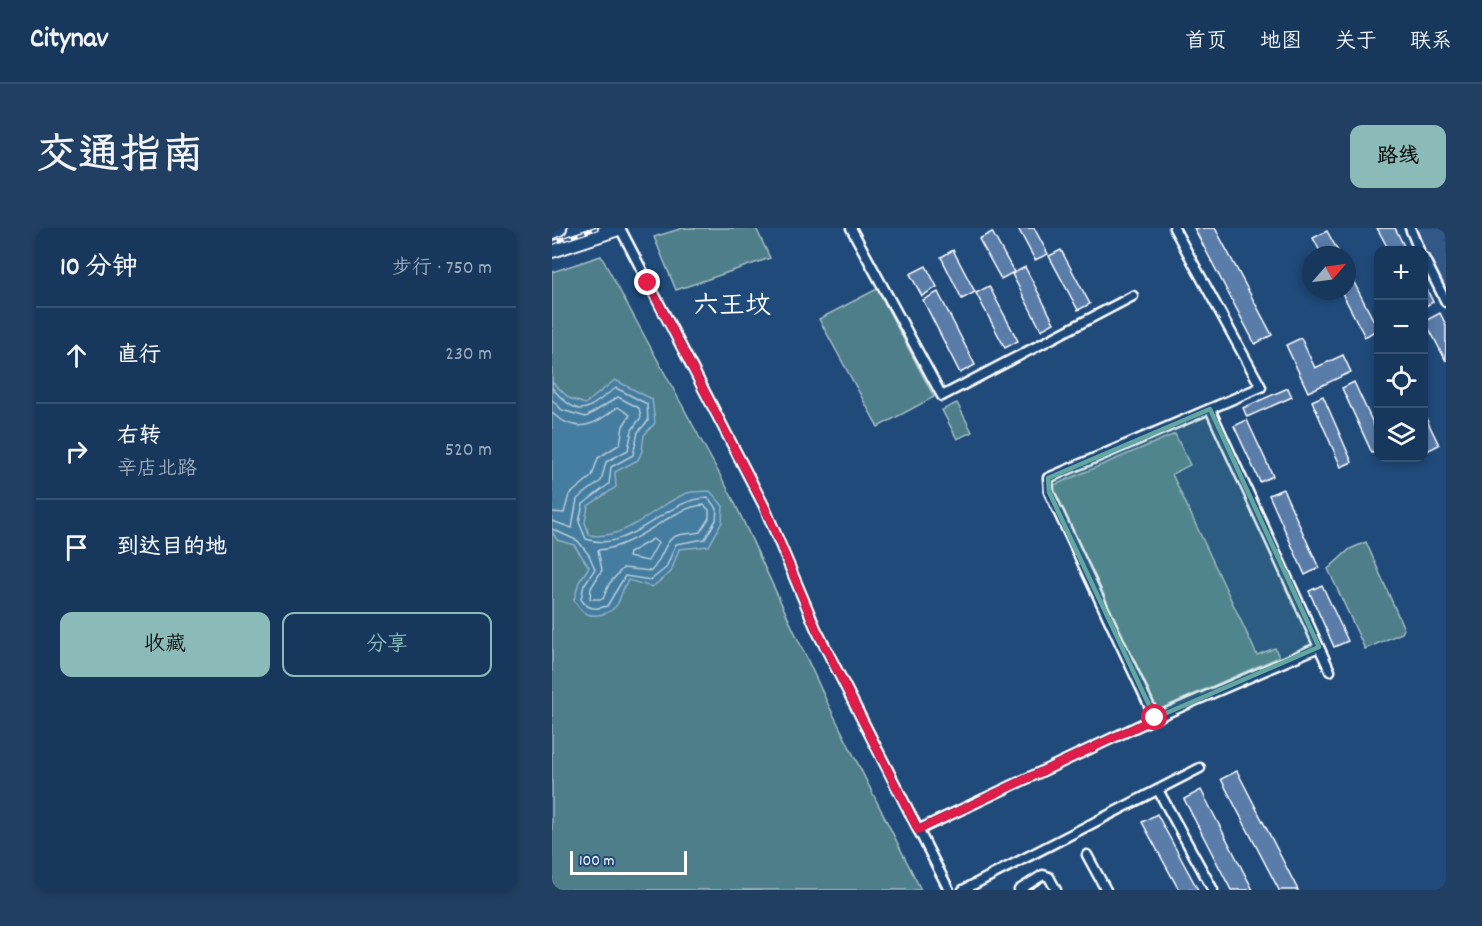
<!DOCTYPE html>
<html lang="zh">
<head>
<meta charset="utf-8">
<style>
  body { margin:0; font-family:Dekko,"LXGW WenKai TC",sans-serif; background:#203f62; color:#f1f3f6 }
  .controls { position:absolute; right:18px; top:18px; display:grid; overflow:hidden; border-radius:12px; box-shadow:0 3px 9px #0003 }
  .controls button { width:54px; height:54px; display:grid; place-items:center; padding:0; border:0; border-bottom:2px solid #365272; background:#17385c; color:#f1f3f6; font:30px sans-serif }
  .compass { position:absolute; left:750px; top:18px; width:54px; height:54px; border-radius:50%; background:#17385c; box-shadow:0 3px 9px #0003; rotate:62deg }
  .scale { position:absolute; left:18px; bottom:15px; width:117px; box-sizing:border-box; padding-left:6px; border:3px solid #fff; border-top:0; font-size:16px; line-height:21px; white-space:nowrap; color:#fff; -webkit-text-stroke:4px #1f4a7a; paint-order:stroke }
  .stop { position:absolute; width:18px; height:18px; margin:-14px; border:4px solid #e11d48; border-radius:50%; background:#fff }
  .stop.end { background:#e11d48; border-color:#fff; box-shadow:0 2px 6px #0008 }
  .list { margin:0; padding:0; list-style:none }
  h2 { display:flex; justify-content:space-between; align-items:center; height:78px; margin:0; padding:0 24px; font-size:26px }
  h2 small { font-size:20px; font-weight:400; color:#9eacbb }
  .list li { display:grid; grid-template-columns:39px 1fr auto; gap:18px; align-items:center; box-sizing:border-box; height:96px; padding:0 24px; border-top:2px solid #365272 }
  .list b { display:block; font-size:22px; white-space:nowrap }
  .list p { margin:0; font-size:20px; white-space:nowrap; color:#9eacbb }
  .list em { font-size:20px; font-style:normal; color:#9eacbb }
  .actions { display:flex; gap:12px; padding:18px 24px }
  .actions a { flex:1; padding:14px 0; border:2px solid #8bbbb9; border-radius:12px; text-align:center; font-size:21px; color:#8bbbb9 }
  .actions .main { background:#8bbbb9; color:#111 }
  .icon { flex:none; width:33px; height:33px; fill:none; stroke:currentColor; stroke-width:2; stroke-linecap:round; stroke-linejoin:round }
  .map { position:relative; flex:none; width:894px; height:662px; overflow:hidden; border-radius:12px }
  header { display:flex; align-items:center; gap:36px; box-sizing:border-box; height:84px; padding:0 30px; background:#17385c; border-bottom:2px solid #365272 }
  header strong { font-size:28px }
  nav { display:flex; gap:33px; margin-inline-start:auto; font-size:21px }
  .intro { display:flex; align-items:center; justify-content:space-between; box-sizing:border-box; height:144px; padding:0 36px }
  h1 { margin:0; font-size:42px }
  .button { padding:15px 27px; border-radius:12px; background:#8bbbb9; color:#111; font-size:21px; font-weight:700 }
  main { display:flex; gap:36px; padding:0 36px }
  aside { flex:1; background:#17385c; border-radius:12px; box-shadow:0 3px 9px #0003 }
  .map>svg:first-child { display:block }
  .built { fill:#315988 }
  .green { fill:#4d7e89; stroke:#a6bec4; stroke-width:1.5 }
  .water { fill:#457da0; stroke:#8fb1c6; stroke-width:1.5 }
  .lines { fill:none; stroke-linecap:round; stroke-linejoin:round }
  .shore { stroke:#b5cbd9; stroke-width:1.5 }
  .building { fill:#5a7ba8; stroke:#fff; stroke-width:1.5 }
  .street-casing { stroke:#fff; stroke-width:13 }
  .primary-casing { stroke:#fff; stroke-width:18 }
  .street { stroke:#1f4a7a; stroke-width:8 }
  .primary { stroke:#1f4a7a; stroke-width:14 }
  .rail-casing { stroke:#fff; stroke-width:4.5 }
  .rail { stroke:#1f4a7a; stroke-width:2; stroke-dasharray:7; stroke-linecap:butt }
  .route { stroke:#e11d48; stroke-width:8 }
  .marked { fill:#63a6a1; fill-opacity:0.2; stroke:#63a6a1; stroke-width:4.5; stroke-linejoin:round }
  .labels { text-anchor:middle; stroke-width:5; stroke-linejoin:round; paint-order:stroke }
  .neighbourhood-label { font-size:26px; fill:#fff; stroke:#1f4a7a }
</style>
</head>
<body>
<header>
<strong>Citynav</strong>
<nav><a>首页</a><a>地图</a><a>关于</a><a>联系</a></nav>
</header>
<div class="intro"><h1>交通指南</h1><a class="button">路线</a></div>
<main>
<aside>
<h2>10 分钟<small>步行 · 750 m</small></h2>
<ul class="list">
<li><svg class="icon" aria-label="ahead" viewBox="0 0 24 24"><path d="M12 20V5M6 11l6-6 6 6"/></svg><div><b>直行</b></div><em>230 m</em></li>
<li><svg class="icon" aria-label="right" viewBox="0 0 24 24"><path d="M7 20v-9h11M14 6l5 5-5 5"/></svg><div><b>右转</b><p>辛店北路</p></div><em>520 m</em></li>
<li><svg class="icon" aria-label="arrive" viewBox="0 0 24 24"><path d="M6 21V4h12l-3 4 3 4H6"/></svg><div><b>到达目的地</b></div></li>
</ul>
<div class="actions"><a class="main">收藏</a><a>分享</a></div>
</aside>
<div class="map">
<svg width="894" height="662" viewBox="0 0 894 662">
  <rect width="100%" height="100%" fill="#1f4a7a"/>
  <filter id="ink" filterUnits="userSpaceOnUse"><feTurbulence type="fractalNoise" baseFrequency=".0167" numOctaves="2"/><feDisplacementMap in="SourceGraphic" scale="12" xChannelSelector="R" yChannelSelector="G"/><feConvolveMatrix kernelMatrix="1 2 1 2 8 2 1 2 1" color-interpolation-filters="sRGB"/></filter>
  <g filter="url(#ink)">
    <path class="built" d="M 863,0 L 894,0 L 894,64 L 862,3 Z"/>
    <g class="green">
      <path d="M 131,0 L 204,0 L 218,30 L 124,62 L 102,9 Z"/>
      <path d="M 49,28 L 180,269 L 276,476 L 369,662 L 0,662 L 0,44 Z"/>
      <path d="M 325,61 L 382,169 L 326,199 L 267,91 Z"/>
      <path d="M 405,175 L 420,204 L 405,211 L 390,182 Z"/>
      <path d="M 623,206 L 638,237 L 620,246 L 705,427 L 723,420 L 727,429 L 606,482 L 500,258 Z"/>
      <path d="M 814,314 L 852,401 L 850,405 L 813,421 L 776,341 L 798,321 Z"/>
    </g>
    <path class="water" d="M 63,152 L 100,171 L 103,195 L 92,207 L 90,223 L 86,232 L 63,244 L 64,259 L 36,278 L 33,294 L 37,307 C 76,313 101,278 135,265 C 142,263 151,264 158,263 L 171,278 L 170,294 L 157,318 L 127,321 L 119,344 L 100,359 L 76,352 C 70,361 70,366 66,375 C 60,386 42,391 31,384 C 28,381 24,376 22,372 L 27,354 L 37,339 L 22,317 L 5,312 L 0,303 L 0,154 L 17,170 L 33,176 Z"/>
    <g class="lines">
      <g class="shore">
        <path d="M 0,160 C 31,195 34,180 64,160 L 95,176 L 96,193 L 86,204 L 81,227 L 59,239 L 57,256 L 31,276 L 27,294 L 34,311 C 78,327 113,270 156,270 L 165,281 L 164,292 L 153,311 L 124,316 L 114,340 L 99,352 L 73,348 L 55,378 C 43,382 35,381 29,371 L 32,357 L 43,341 L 37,327 L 26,313 L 0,301"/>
        <path d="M 0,172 L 10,182 L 34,189 L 66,169 L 87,180 L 89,189 L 80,202 L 76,222 L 54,234 L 49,253 L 25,271 L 20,300 L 0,293"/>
        <path d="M 0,185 C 26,208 43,196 66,179 L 78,187 L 71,198 L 68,216 L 46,230 L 40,248 L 17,267 L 12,285 L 0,284"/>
        <path d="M 152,277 L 157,282 L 157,290 L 148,304 C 140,306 131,305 124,308 C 112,312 110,333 99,343 L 71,340 L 57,356 L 51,371 L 38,371 L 39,360 L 50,342 L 46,322 C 87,319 118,279 152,277 Z"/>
        <path d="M 101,311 L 106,315 L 96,333 L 76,329 L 77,325 Z"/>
      </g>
    </g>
    <g class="building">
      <path d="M 466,0 L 482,0 L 496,26 L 483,32 Z"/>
      <path d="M 642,0 L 663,0 L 720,107 L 703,116 Z"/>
      <path d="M 825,0 L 843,0 L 854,22 L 837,22 Z"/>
      <path d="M 775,3 L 788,27 L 770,27 L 761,10 Z"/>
      <path d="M 440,4 L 462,44 L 449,51 L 427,11 Z"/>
      <path d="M 401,22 L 423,64 L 410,71 L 389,29 Z"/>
      <path d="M 509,22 L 538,76 L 526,82 L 497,28 Z"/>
      <path d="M 374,38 L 385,59 L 370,68 L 358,46 Z"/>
      <path d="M 473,39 L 502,95 L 489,102 L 460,46 Z"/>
      <path d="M 795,41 L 826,101 L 813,109 L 789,63 L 795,63 Z"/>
      <path d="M 872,55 L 881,74 L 872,79 Z"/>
      <path d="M 437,58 L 466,113 L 453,120 L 424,65 Z"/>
      <path d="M 386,64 L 423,137 L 408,145 L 371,72 Z"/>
      <path d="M 888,85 L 894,97 L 894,133 L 873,93 Z"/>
      <path d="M 749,110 L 763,140 L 791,127 L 799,144 L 756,164 L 734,117 Z"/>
      <path d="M 802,154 L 826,206 L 826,223 L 820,225 L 790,160 Z"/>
      <path d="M 736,160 L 740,169 L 695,189 L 691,180 Z"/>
      <path d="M 771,168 L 800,234 L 789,239 L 760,173 Z"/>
      <path d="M 872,186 L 887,217 L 875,223 L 872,217 Z"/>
      <path d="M 695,192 L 721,248 L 708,254 L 682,198 Z"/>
      <path d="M 731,261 L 767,340 L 753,347 L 717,267 Z"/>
      <path d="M 770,357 L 796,413 L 782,419 L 757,363 Z"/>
      <path d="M 685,543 L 746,662 L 727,662 L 669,551 Z"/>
      <path d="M 649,562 L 701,662 L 679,662 L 632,571 Z"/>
      <path d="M 605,586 L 646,662 L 627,662 L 590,594 Z"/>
    </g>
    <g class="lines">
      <defs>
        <g id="street">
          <path d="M 68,0 L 212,278 L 264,401 L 397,662"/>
          <path d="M 299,0 L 390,168 L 581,68"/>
          <path d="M 858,0 L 867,22"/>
          <path d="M 872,30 L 894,74"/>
          <path d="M 658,181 L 778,443"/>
          <path d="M 603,490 L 497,264 L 496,250 L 709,159 L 622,0"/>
          <path d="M 606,562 L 661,662"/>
          <path d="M 366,602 L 603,490 L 767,419"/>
          <path d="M 535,627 L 554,662"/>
          <path d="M 411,662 L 648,540"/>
          <path d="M 467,662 L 491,647 L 497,649 L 504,662"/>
        </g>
        <g id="primary">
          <path d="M 0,3 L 7,0"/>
          <path d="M 0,22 L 66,0"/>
        </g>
      </defs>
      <use href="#street" class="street-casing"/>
      <use href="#primary" class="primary-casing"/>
      <use href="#street" class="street"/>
      <use href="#primary" class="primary"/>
      <defs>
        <path id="rail" d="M 0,15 L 45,0"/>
      </defs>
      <use href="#rail" class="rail-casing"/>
      <use href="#rail" class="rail"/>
    </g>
  </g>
  <g class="lines" filter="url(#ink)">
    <path class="route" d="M 96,55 L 212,278 L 264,401 L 366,602 L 603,490"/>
  </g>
  <path class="marked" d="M 658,181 L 767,419 L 603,490 L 497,264 L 496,250 Z"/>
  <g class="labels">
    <g class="neighbourhood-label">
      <text x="180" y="85">六王坟</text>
    </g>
  </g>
</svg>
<div class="controls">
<button>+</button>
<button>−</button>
<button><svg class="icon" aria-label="locate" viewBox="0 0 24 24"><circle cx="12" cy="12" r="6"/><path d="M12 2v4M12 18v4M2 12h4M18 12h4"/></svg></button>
<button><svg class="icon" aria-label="layers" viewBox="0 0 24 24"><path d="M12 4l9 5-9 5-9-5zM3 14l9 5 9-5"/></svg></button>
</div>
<svg class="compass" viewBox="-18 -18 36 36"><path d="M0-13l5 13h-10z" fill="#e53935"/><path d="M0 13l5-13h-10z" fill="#9eacbb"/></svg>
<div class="scale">100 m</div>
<div class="stop" style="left:603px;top:490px"></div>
<div class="stop end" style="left:96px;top:55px"></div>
</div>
</main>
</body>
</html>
